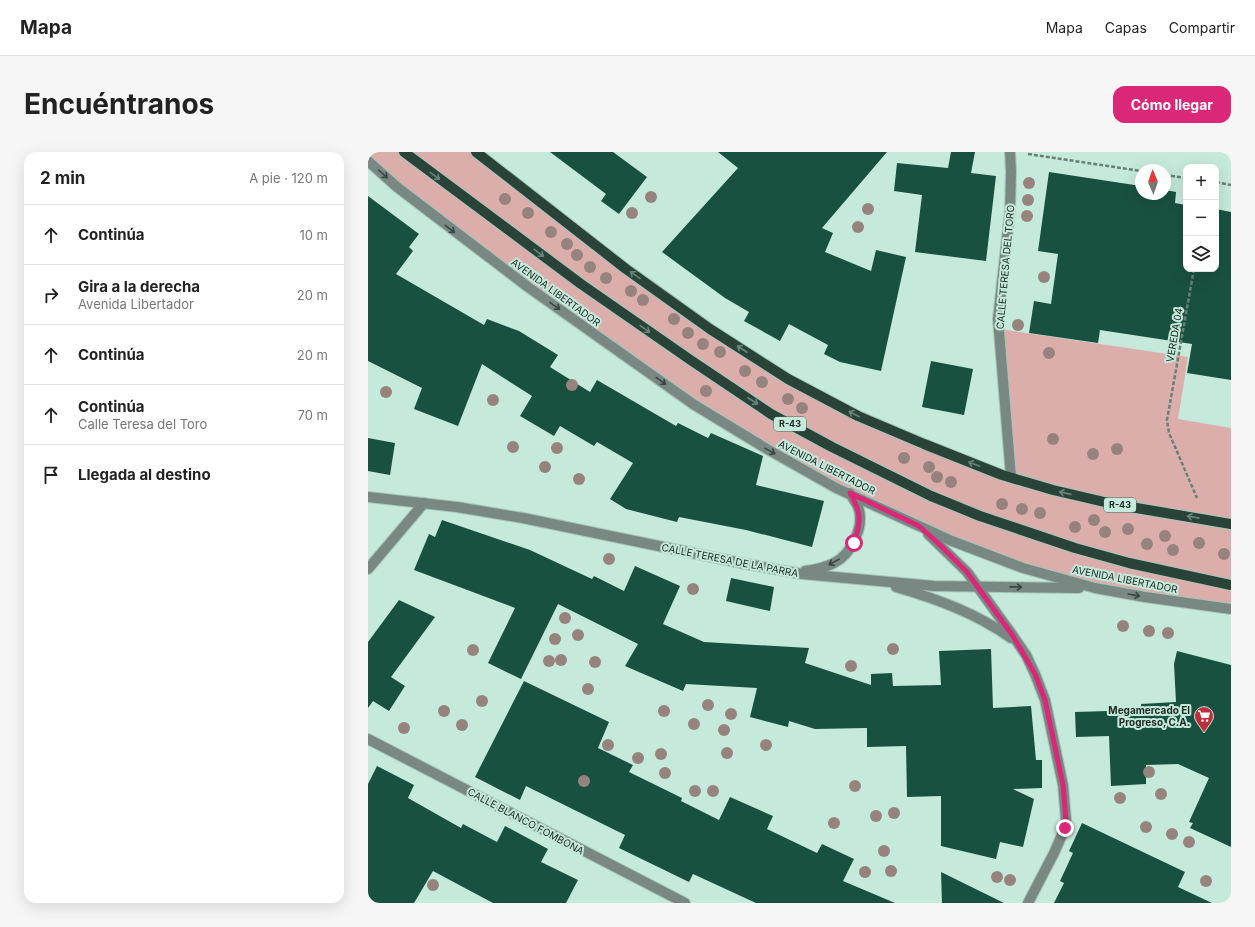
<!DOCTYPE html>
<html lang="es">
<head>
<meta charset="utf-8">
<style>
  body { margin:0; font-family:Inter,sans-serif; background:#f6f6f6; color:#222 }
  .controls { position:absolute; right:12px; top:12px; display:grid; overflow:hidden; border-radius:8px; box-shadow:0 4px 16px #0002 }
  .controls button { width:36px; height:36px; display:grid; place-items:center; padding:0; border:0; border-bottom:1px solid #e0e0e0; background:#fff; color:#222; font:20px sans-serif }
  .compass { position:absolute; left:767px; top:12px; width:36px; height:36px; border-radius:50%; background:#fff; box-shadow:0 4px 16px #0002; rotate:358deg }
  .stop { position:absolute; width:12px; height:12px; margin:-9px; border:3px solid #db2777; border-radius:50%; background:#fff }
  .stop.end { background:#db2777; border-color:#fff; box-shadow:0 1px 4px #0008 }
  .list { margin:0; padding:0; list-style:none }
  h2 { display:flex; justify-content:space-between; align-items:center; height:52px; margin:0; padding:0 16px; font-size:17px }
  h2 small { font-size:13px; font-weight:400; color:#767676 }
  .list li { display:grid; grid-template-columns:26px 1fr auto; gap:12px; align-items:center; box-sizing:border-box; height:60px; padding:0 16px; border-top:1px solid #e0e0e0 }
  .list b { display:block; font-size:15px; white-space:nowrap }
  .list p { margin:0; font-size:13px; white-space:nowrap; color:#767676 }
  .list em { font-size:13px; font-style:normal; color:#767676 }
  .icon { flex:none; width:22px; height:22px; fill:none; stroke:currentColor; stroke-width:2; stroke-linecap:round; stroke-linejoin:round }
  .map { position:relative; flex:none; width:863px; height:751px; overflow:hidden; border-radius:12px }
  header { display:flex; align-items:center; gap:24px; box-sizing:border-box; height:56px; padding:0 20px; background:#fff; border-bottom:1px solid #e0e0e0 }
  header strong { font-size:19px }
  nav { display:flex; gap:22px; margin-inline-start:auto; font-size:14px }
  .intro { display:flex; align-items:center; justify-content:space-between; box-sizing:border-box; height:96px; padding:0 24px }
  h1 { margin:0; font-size:28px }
  .button { padding:10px 18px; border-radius:12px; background:#db2777; color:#fff; font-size:14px; font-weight:700 }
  main { display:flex; gap:24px; padding:0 24px }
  aside { flex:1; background:#fff; border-radius:12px; box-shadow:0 4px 16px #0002 }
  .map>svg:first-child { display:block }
  .green { fill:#dbaeac }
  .building { fill:#195140 }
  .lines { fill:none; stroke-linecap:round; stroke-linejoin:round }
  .minor-casing { stroke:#a6c6ba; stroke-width:12 }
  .major-casing { stroke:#a6c6ba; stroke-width:12 }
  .path { stroke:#698077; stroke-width:2.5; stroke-dasharray:4 2; stroke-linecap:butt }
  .minor { stroke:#7a8883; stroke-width:10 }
  .major { stroke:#294339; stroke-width:10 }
  .tree { fill:#97837e }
  .oneway { stroke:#384540 }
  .oneway2 { stroke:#67857a }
  .route { stroke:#db2777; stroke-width:5 }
  .labels { text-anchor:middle; stroke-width:4; stroke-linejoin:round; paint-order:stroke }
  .shield { fill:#c5e9db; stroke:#4e625a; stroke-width:1 }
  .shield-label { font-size:9px; font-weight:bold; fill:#1b2823 }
  .street-label { font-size:10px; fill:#1b2823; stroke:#c5e9db }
  .poi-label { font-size:10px; font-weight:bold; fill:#1b2823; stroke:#c5e9db; text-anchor:end }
</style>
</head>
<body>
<header>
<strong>Mapa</strong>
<nav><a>Mapa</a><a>Capas</a><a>Compartir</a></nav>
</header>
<div class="intro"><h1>Encuéntranos</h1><a class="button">Cómo llegar</a></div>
<main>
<aside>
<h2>2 min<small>A pie · 120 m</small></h2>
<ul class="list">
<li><svg class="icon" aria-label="ahead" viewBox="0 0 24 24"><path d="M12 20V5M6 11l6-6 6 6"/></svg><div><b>Continúa</b></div><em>10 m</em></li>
<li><svg class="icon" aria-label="right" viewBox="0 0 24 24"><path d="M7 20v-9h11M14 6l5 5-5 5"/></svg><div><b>Gira a la derecha</b><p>Avenida Libertador</p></div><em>20 m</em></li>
<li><svg class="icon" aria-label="ahead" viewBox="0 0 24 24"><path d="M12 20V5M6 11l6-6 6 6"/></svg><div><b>Continúa</b></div><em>20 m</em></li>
<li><svg class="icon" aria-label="ahead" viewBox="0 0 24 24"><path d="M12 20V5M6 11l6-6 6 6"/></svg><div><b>Continúa</b><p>Calle Teresa del Toro</p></div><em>70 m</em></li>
<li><svg class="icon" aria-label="arrive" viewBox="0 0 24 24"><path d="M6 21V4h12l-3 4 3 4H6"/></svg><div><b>Llegada al destino</b></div></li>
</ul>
</aside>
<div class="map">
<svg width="863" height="751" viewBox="0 0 863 751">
  <rect width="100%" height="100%" fill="#c5e9db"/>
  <g class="green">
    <path d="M 0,0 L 108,0 L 342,177 L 490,264 L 685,338 L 863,372 L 863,457 L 727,436 L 584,389 L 399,297 L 250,198 L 0,9 Z"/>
    <path d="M 632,177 L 820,205 L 810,267 L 863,276 L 863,371 L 745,350 L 644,325 Z"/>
  </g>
  <g class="building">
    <path d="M 182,0 L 245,0 L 279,25 L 251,62 L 233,49 L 238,42 Z"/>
    <path d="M 350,0 L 519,0 L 454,76 L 465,81 L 457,100 L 503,119 L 508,98 L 538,105 L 513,219 L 472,210 L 456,202 L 460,193 L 421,172 L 412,189 L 376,169 L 381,160 L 357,146 L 294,100 L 370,16 Z"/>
    <path d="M 583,0 L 607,0 L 603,21 L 628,24 L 618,109 L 547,100 L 554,43 L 526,39 L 529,11 L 580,16 Z"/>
    <path d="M 681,20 L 773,34 L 773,42 L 797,42 L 797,38 L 808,40 L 807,51 L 818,53 L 818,117 L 848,117 L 848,57 L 863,60 L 863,228 L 819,221 L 824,192 L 732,178 L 730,191 L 661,181 L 666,149 L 683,152 L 690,102 L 670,99 Z"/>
    <path d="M 0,44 L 51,82 L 41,95 L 45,99 L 28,122 L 116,173 L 119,167 L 151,179 L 190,203 L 182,215 L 222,240 L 229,228 L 308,274 L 310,271 L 340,286 L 343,281 L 395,304 L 388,333 L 456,349 L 444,395 L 378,378 L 311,365 L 309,370 L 258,357 L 242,347 L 265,311 L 229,290 L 226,294 L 192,274 L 186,284 L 152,264 L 164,244 L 114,212 L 90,274 L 46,257 L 54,236 L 0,209 Z"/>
    <path d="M 563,209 L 605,217 L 596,263 L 554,255 Z"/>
    <path d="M 0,286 L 27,291 L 22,323 L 0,319 Z"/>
    <path d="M 74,368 L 162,398 L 224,427 L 226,424 L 256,439 L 267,414 L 312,434 L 295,472 L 336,490 L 441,496 L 437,511 L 503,533 L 503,522 L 524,521 L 525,534 L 573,533 L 571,499 L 623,497 L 625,556 L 663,554 L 668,608 L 674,608 L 674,636 L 645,637 L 666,647 L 655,695 L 632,690 L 628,707 L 573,694 L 573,644 L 539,645 L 538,594 L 499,595 L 499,576 L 447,577 L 421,569 L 420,575 L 382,565 L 389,536 L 318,532 L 315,539 L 257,514 L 270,492 L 190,452 L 153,527 L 120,511 L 147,456 L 46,418 L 61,382 L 67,385 Z"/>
    <path d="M 363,426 L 406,435 L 402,459 L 358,449 Z"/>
    <path d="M 31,448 L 67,465 L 23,525 L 37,534 L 21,559 L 5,549 L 0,556 L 0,490 Z"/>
    <path d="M 809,499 L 863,513 L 863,695 L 822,676 L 825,671 L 821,670 L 841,626 L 810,612 L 778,613 L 778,632 L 743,634 L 741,584 L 708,585 L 707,560 L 773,558 L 773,552 L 808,550 L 806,512 Z"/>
    <path d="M 156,529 L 241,570 L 230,596 L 265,613 L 261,620 L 314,646 L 313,649 L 351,668 L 362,645 L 405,664 L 399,677 L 449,701 L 454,692 L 486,707 L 475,729 L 527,751 L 388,751 L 325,722 L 321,730 L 251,696 L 257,683 L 158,634 L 152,648 L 107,625 Z"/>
    <path d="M 9,614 L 46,633 L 40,646 L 93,676 L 95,672 L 129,690 L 137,674 L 180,697 L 173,710 L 210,728 L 198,751 L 125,751 L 65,719 L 46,751 L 0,751 L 0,632 Z"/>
    <path d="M 714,671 L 817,720 L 810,735 L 844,751 L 686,751 L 696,731 L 692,729 L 705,701 L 701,699 Z"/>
    <path d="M 573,720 L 636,751 L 574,751 Z"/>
  </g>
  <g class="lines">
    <defs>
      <g id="minor">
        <path d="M 642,0 L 643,20 L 642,59 L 630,167 L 643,325"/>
        <path d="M 0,9 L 29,35 L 160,135 L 325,252 L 399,297 L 468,336 L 584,389 L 655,416 L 727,436 L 777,445 L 863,457"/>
        <path d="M 0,345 L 89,355 L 155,366 L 373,411 L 434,422 L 566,434 L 711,436"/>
        <path d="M 560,382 L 599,420 L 645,484 L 658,503 L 667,522 L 677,548 L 695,633 L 698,668 L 697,676 L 686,701 L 660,751"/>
        <path d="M 0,417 L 56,351"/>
        <path d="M 437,419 C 446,418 458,415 466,411 C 484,402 497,373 490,355 C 488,350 484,346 482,341"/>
        <path d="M 528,435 C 569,447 608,461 643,486"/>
        <path d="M 0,587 L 317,751"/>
      </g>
      <g id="major">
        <path d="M 36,0 L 213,132 L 324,209 L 403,262 L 464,295 L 563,344 L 612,364 L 707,396 L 761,411 L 863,433"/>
        <path d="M 108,0 L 258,117 L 342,177 L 420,227 L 490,264 L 556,292 L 634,323 L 685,338 L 745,352 L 863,372"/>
      </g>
    </defs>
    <use href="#minor" class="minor-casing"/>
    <use href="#major" class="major-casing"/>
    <g class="path">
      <path d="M 660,2 L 773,19"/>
      <path d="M 797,23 L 818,26"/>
      <path d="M 848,30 L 863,33"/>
      <path d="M 826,117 L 799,268 L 801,281 L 829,346"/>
    </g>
    <use href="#minor" class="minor"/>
    <use href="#major" class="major"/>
  </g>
  <g class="tree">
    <circle cx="661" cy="31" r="6"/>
    <circle cx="283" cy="45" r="6"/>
    <circle cx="137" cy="47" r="6"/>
    <circle cx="660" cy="48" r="6"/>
    <circle cx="500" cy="57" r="6"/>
    <circle cx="160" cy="61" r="6"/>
    <circle cx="264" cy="61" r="6"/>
    <circle cx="659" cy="64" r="6"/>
    <circle cx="490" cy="75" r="6"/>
    <circle cx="183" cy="80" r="6"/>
    <circle cx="199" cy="92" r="6"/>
    <circle cx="209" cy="103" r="6"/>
    <circle cx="222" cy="115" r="6"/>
    <circle cx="676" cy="125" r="6"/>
    <circle cx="238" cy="126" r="6"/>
    <circle cx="263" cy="139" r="6"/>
    <circle cx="275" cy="148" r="6"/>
    <circle cx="306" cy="167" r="6"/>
    <circle cx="650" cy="173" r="6"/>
    <circle cx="320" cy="181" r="6"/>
    <circle cx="335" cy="192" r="6"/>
    <circle cx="352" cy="200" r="6"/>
    <circle cx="681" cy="201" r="6"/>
    <circle cx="377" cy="219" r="6"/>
    <circle cx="394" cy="230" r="6"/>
    <circle cx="204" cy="233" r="6"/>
    <circle cx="338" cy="239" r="6"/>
    <circle cx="18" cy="240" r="6"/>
    <circle cx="420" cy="247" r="6"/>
    <circle cx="125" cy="248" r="6"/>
    <circle cx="434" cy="256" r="6"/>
    <circle cx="685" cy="287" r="6"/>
    <circle cx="145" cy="295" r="6"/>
    <circle cx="189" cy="296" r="6"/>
    <circle cx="749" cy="297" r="6"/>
    <circle cx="725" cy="302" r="6"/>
    <circle cx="536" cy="306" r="6"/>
    <circle cx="177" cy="315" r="6"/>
    <circle cx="561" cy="315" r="6"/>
    <circle cx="569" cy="325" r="6"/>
    <circle cx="211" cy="327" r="6"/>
    <circle cx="583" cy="330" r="6"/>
    <circle cx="634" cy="352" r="6"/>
    <circle cx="654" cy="357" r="6"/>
    <circle cx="672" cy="361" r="6"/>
    <circle cx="726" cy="368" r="6"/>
    <circle cx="707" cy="375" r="6"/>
    <circle cx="760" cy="377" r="6"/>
    <circle cx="737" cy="380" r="6"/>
    <circle cx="797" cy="384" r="6"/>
    <circle cx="831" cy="391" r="6"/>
    <circle cx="779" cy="392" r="6"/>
    <circle cx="805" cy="398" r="6"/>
    <circle cx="856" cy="402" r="6"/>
    <circle cx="241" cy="407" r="6"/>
    <circle cx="325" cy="437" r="6"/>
    <circle cx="197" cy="466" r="6"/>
    <circle cx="755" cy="474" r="6"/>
    <circle cx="781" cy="479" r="6"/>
    <circle cx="800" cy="481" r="6"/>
    <circle cx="210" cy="483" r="6"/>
    <circle cx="187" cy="487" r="6"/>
    <circle cx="525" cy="497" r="6"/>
    <circle cx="105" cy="498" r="6"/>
    <circle cx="193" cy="508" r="6"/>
    <circle cx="181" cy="509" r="6"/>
    <circle cx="227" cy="510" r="6"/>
    <circle cx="483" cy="514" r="6"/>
    <circle cx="220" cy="537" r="6"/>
    <circle cx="114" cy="549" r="6"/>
    <circle cx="340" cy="553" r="6"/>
    <circle cx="76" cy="559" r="6"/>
    <circle cx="296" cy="559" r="6"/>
    <circle cx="363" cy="562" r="6"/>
    <circle cx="326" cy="572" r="6"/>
    <circle cx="94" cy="573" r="6"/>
    <circle cx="36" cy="576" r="6"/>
    <circle cx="356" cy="578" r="6"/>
    <circle cx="240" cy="593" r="6"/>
    <circle cx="398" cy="593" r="6"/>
    <circle cx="359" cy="601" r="6"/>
    <circle cx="293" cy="602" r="6"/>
    <circle cx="270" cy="606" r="6"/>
    <circle cx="781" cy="620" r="6"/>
    <circle cx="297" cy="621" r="6"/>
    <circle cx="216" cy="629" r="6"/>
    <circle cx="487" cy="634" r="6"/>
    <circle cx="327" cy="639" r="6"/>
    <circle cx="345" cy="639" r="6"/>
    <circle cx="793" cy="642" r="6"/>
    <circle cx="752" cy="646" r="6"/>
    <circle cx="526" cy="661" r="6"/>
    <circle cx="508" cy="664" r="6"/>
    <circle cx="466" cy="671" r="6"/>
    <circle cx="778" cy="675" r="6"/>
    <circle cx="804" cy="682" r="6"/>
    <circle cx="821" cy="690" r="6"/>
    <circle cx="516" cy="699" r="6"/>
    <circle cx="523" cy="719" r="6"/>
    <circle cx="497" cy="720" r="6"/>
    <circle cx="629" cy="725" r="6"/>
    <circle cx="642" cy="728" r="6"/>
    <circle cx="838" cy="729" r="6"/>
    <circle cx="65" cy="733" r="6"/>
  </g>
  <defs><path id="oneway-shaft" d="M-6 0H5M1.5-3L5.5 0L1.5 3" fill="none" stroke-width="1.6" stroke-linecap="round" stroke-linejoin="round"/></defs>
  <g class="oneway">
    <use href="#oneway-shaft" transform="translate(15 22) rotate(42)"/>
    <use href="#oneway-shaft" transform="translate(82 77) rotate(38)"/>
    <use href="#oneway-shaft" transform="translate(187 154) rotate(35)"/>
    <use href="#oneway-shaft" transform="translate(293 229) rotate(36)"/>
    <use href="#oneway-shaft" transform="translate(402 299) rotate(29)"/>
    <use href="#oneway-shaft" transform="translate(466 410) rotate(151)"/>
    <use href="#oneway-shaft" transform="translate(648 435) rotate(1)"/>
    <use href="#oneway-shaft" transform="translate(766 443) rotate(10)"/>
  </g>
  <g class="oneway2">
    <use href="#oneway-shaft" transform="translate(67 24) rotate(37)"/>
    <use href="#oneway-shaft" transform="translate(171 101) rotate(37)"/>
    <use href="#oneway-shaft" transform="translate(267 123) rotate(-145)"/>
    <use href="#oneway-shaft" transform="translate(277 177) rotate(35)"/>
    <use href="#oneway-shaft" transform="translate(374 197) rotate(-147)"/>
    <use href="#oneway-shaft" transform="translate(385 249) rotate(33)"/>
    <use href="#oneway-shaft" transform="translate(486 262) rotate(-153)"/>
    <use href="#oneway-shaft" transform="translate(606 312) rotate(-159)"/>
    <use href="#oneway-shaft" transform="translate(697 341) rotate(-167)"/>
    <use href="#oneway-shaft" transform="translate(825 365) rotate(-170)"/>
  </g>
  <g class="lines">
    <path class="route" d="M 486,391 C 493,368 494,362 482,341 L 551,374 L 570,391 L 599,420 L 645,484 L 667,522 L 677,548 L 695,633 L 698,668 L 697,676"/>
  </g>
  <defs>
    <symbol id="supermarket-pin" viewBox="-11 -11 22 30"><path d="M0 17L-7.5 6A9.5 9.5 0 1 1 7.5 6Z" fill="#bf2e3d" stroke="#c5e9db"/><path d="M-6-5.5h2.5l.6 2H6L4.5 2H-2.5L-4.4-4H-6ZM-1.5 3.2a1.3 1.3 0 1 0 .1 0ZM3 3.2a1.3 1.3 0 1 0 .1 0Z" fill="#fff"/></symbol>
  </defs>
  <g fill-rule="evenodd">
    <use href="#supermarket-pin" x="825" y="553" width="22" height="30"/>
  </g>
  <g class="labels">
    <g class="shield">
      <rect x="406" y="265" width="32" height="14" rx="3"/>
      <rect x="736" y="346" width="32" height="14" rx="3"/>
    </g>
    <g class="shield-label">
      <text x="422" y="275">R-43</text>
      <text x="752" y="356">R-43</text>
    </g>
    <g class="street-label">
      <text transform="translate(637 115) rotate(-85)" y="4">CALLE TERESA DEL TORO</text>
      <text transform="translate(188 140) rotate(36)" y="4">AVENIDA LIBERTADOR</text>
      <text transform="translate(806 183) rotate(-80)" y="4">VEREDA 04</text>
      <text transform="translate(459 315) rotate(27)" y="4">AVENIDA LIBERTADOR</text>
      <text transform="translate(362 408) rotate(11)" y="4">CALLE TERESA DE LA PARRA</text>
      <text transform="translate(757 427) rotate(11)" y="4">AVENIDA LIBERTADOR</text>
      <text transform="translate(158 669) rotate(28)" y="4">CALLE BLANCO FOMBONA</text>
    </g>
    <g class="poi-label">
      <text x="822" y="562">Megamercado El<tspan x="822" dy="12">Progreso, C.A.</tspan></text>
    </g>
  </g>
</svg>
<div class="controls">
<button>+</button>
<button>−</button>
<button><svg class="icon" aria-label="layers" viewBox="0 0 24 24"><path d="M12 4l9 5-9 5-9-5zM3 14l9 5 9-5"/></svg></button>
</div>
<svg class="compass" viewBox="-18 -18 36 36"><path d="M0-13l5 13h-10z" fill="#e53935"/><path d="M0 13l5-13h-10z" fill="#767676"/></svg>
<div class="stop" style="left:486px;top:391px"></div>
<div class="stop end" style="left:697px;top:676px"></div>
</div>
</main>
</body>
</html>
